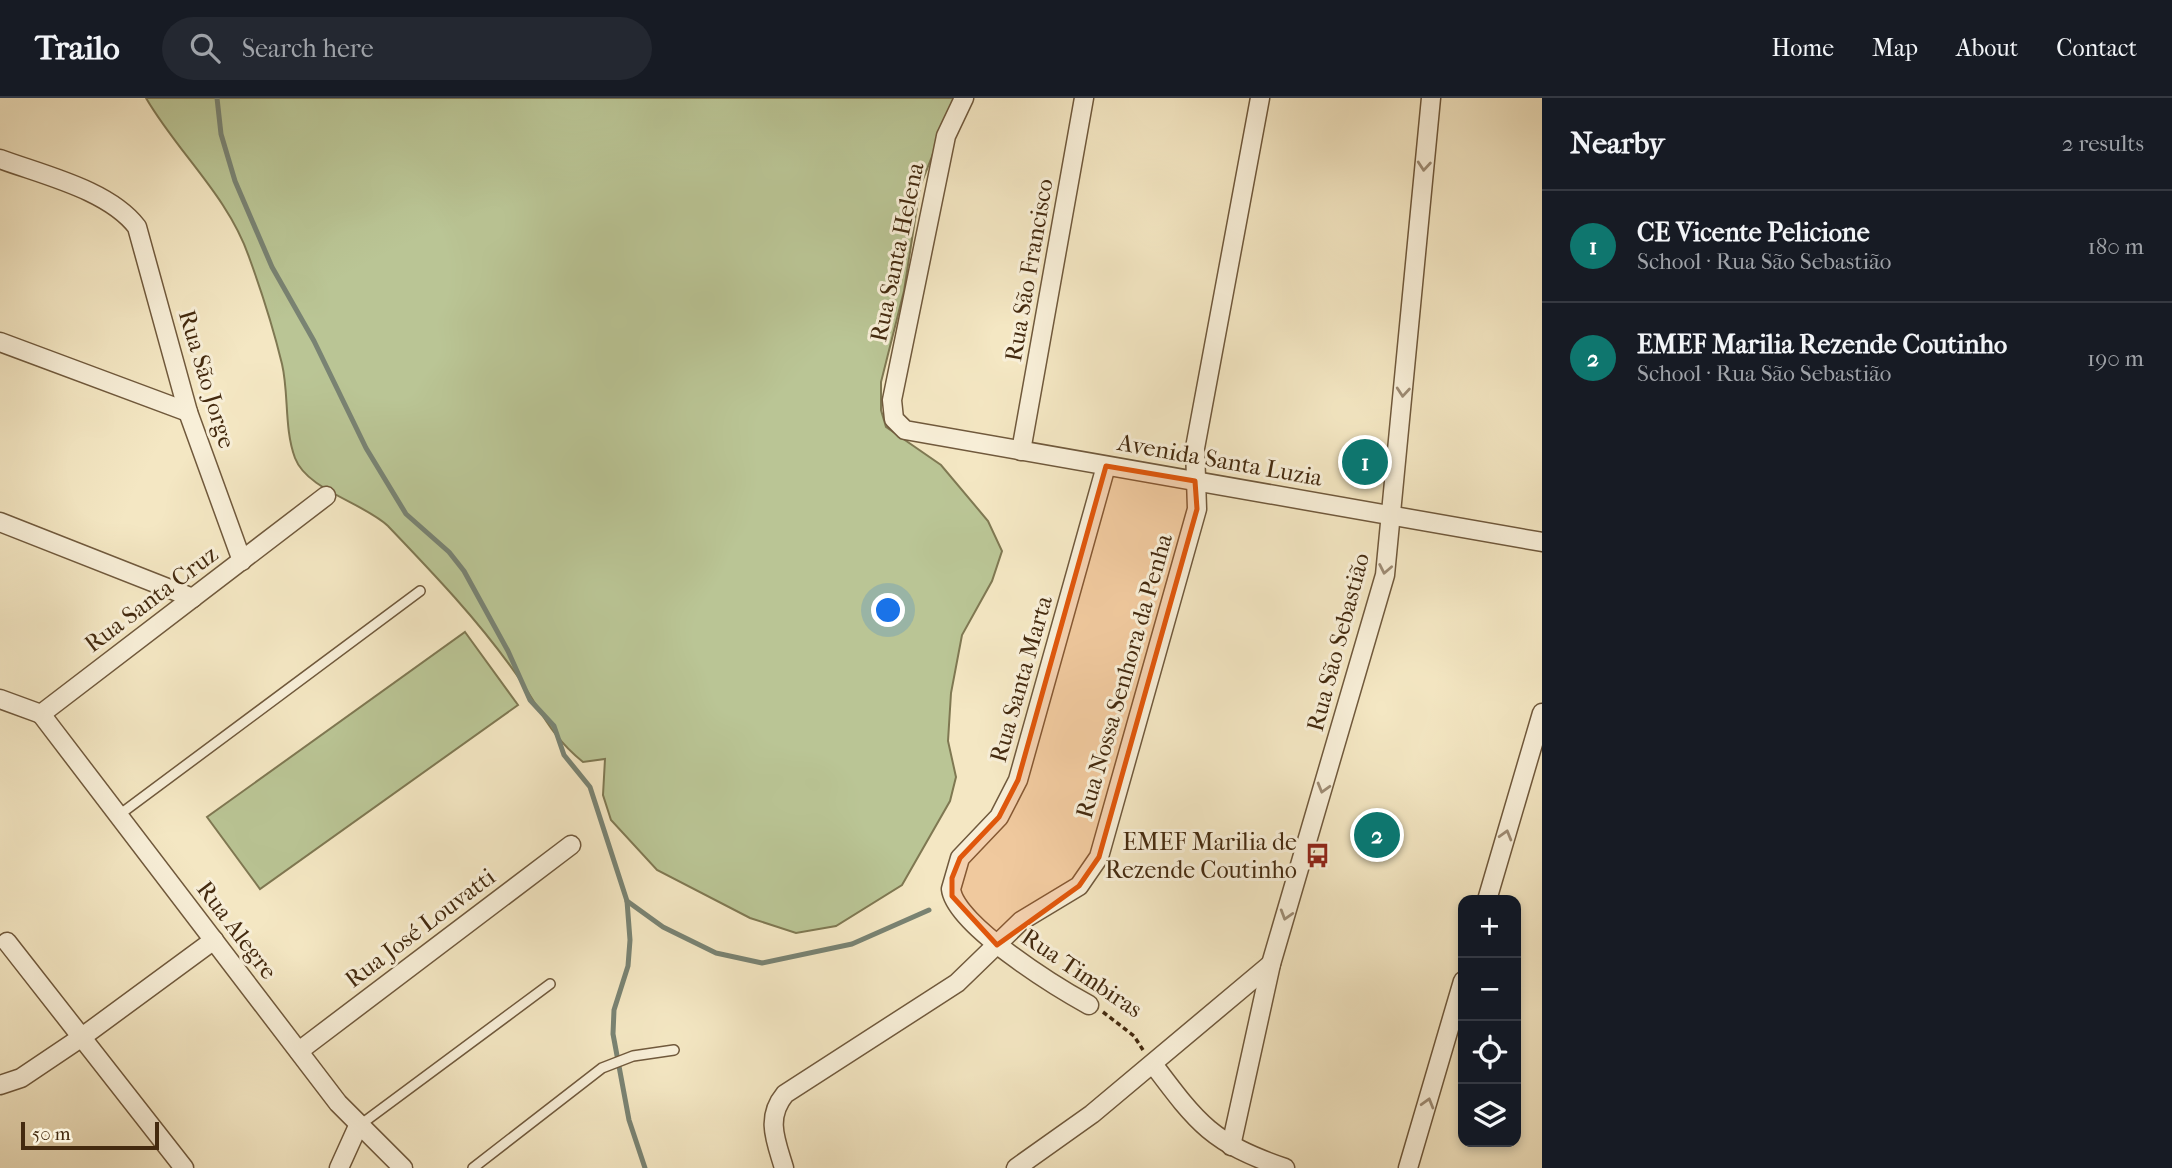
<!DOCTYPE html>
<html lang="en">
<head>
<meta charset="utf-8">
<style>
  body { margin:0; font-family:"IM FELL French Canon",serif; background:#242831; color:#f1f3f6 }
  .controls { position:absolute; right:21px; bottom:21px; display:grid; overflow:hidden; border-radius:14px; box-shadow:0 4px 10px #0003 }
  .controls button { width:63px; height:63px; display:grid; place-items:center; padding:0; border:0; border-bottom:2px solid #363941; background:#171b24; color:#f1f3f6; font:35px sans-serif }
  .scale { position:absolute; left:21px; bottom:18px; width:138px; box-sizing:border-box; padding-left:7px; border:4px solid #442a0f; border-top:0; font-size:19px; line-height:24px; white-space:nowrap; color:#442a0f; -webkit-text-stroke:5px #f8efd8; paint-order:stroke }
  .you { position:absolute; left:889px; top:513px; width:24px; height:24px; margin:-18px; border:5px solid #fff; border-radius:50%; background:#1a73e8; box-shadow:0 0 0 10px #1a73e833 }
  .badge { display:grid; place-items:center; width:46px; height:46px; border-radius:50%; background:#0f766e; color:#fff; font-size:23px; font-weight:700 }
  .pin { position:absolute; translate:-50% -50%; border:4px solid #fff; box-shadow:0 2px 7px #0006 }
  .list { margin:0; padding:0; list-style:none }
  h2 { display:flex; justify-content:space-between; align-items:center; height:91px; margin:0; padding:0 28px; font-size:30px }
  h2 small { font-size:23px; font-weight:400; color:#9ea1a6 }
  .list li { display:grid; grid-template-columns:46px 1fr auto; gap:21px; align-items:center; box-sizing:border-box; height:112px; padding:0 28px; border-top:2px solid #363941 }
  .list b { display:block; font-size:26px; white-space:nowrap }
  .list p { margin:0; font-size:23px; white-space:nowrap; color:#9ea1a6 }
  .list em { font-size:23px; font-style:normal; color:#9ea1a6 }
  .icon { flex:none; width:38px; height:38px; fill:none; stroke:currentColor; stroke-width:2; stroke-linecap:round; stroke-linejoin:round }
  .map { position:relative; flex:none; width:1542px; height:1070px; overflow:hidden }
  header { display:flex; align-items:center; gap:42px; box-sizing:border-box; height:98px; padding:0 35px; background:#171b24; border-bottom:2px solid #363941 }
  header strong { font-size:33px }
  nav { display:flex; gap:38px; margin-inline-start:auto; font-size:24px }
  .search { width:490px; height:63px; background:#242831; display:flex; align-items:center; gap:18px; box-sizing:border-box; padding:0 24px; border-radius:38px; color:#9ea1a6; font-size:26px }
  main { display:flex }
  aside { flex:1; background:#171b24 }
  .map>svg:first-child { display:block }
  .green { fill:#bac595; stroke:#7f7852; stroke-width:2 }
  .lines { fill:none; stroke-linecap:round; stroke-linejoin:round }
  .stream { stroke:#798373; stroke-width:5 }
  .lane-casing { stroke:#70593c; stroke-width:12 }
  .street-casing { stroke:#70593c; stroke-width:21 }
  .path { stroke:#442a0f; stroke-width:3.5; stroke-dasharray:5 3.5; stroke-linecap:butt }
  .lane { stroke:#f8efd8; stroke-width:9 }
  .street { stroke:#f8efd8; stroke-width:18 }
  .oneway { stroke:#9e8c74 }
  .marked { fill:#e0570c; fill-opacity:0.2; stroke:#e0570c; stroke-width:5; stroke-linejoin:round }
  .labels { text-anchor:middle; stroke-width:6; stroke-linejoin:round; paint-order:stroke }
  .street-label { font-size:24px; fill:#442a0f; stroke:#f8efd8 }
  .poi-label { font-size:24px; fill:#442a0f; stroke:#f8efd8; text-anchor:end }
</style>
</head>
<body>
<header>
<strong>Trailo</strong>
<div class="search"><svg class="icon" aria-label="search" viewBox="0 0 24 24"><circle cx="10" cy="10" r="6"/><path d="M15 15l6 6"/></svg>Search here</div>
<nav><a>Home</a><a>Map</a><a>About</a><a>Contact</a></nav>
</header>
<main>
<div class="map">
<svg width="1542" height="1070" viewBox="0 0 1542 1070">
  <rect width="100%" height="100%" fill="#f4e7c3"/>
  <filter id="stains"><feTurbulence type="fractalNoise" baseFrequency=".00286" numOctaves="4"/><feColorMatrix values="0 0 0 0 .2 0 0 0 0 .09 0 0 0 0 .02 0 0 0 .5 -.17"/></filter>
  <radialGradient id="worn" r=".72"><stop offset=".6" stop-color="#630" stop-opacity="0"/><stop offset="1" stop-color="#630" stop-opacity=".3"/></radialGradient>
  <g class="green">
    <path d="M 146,0 L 955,0 L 920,89 L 904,193 L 881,284 L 881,312 L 886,329 L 941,367 L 988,423 L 1002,453 L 992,483 L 962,537 L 951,595 L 948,643 L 956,679 L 950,703 L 902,787 L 836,828 L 796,835 L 750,820 L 657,772 L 611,722 L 603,697 L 605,661 L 583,664 C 550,638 540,610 516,576 C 479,523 433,475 388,428 C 364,405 307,392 295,360 C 284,330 289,296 282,266 C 274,233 261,192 249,159 C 228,98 178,55 146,0 Z"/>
    <path d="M 465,534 L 518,607 L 260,791 L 207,719 Z"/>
  </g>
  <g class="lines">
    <g class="stream">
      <path d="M 217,0 L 221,36 L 235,83 L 272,169 L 314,243 L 366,350 L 406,416 L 449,454 L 464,473 L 508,553 L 530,602 L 554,628 L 564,657 L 590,689 L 627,803 L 630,842 L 628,868 L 614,912 L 613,936 L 629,1022 L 645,1070"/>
      <path d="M 627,803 L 663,829 L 716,855 L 762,865 L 852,846 L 929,812"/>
    </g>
    <defs>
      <g id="lane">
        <path d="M 119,717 L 420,493"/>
        <path d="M 360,1027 L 550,886"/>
        <path d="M 473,1070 L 602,970 L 633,958 L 674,952"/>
      </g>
      <g id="street">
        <path d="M 964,0 L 946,38 L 892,302 L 894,321 L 905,332 L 1542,444"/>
        <path d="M 0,61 C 43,77 109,92 137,129 L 188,314 L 242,463"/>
        <path d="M 0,244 L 188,314"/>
        <path d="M 1021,353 L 1084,0"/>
        <path d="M 0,424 L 193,500"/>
        <path d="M 0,601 L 41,616"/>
        <path d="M 41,616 L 338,1005 L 403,1070"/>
        <path d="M 41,616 L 326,398"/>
        <path d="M 1487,802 L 1542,615"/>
        <path d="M 7,844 L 184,1070"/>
        <path d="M 1089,907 C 1058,890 955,827 951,791 L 960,760 L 999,719 L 1018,682 L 1106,368"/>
        <path d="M 299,953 L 571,747"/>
        <path d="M 1153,966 C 1198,1026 1212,1045 1285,1070"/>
        <path d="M 0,987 L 21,980 L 82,939 L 214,842"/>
        <path d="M 1231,1048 L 1271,866 L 1385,477 L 1431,0"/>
        <path d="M 339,1070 L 358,1028"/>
        <path d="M 784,1070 C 776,1043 765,1020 785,996 L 957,885 L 1021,823 L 1079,788 L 1099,759 L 1197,411 L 1195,350 L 1260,0"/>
        <path d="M 1016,1070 L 1092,1016 L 1271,866"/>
        <path d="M 1408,1070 L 1463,883"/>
      </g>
    </defs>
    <use href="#lane" class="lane-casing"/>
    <use href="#street" class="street-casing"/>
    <path class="path" d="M 1103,914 L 1134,938 L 1143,952"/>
    <use href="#lane" class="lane"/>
    <use href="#street" class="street"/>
  </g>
  <defs><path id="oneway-chevron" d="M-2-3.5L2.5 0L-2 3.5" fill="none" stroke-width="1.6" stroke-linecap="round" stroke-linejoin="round" transform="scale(1.75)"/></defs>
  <g class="oneway">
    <use href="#oneway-chevron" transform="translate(1424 68) rotate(95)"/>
    <use href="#oneway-chevron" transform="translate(1403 294) rotate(95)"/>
    <use href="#oneway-chevron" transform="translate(1385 471) rotate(101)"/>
    <use href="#oneway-chevron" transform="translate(1323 690) rotate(106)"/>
    <use href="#oneway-chevron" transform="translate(1506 737) rotate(-74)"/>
    <use href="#oneway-chevron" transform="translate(1286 817) rotate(107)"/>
    <use href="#oneway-chevron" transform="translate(1428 1005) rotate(-74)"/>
  </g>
  <path class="marked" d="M 1106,368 L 1195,383 L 1197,411 L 1099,759 L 1079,788 L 997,847 L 952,798 L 952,780 L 960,760 L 999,719 L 1018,682 Z"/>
  <defs>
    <symbol id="bus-bare" viewBox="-9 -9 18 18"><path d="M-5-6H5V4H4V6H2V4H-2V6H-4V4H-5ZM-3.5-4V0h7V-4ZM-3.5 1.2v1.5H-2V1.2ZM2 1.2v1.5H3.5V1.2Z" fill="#8f2418" stroke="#f8efd8" stroke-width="2.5" paint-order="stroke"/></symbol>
  </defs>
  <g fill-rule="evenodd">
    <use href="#bus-bare" x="1300" y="740" width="35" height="35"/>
  </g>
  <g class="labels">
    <g class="street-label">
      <text transform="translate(897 154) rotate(-78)" y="8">Rua Santa Helena</text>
      <text transform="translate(1029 172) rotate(-80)" y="8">Rua São Francisco</text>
      <text transform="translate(207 281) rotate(73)" y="8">Rua São Jorge</text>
      <text transform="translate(1220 362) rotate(10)" y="8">Avenida Santa Luzia</text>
      <text transform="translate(151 501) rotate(-37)" y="8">Rua Santa Cruz</text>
      <text transform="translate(1338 544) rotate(-75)" y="8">Rua São Sebastião</text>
      <text transform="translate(1124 578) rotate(-74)" y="8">Rua Nossa Senhora da Penha</text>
      <text transform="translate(1021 581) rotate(-74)" y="8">Rua Santa Marta</text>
      <text transform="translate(420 830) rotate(-37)" y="8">Rua José Louvatti</text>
      <text transform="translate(237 832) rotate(53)" y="8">Rua Alegre</text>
      <text transform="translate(1082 875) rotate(34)" y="8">Rua Timbiras</text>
    </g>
    <g class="poi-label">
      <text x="1297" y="752">EMEF Marilia de<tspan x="1297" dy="28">Rezende Coutinho</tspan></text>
    </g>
  </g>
  <rect width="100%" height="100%" filter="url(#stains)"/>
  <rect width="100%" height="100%" fill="url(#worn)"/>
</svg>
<div class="controls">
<button>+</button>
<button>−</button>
<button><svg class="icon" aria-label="locate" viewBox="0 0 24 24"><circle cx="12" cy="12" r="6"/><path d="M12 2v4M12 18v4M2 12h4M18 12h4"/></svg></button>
<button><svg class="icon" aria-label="layers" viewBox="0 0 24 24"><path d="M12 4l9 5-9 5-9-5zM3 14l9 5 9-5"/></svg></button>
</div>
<div class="scale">50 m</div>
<div class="you"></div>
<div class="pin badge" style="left:1365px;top:364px">1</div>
<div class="pin badge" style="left:1377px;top:737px">2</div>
</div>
<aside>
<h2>Nearby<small>2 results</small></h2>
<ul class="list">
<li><span class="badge">1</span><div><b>CE Vicente Pelicione</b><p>School · Rua São Sebastião</p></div><em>180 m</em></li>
<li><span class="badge">2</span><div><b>EMEF Marilia Rezende Coutinho</b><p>School · Rua São Sebastião</p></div><em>190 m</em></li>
</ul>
</aside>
</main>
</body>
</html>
